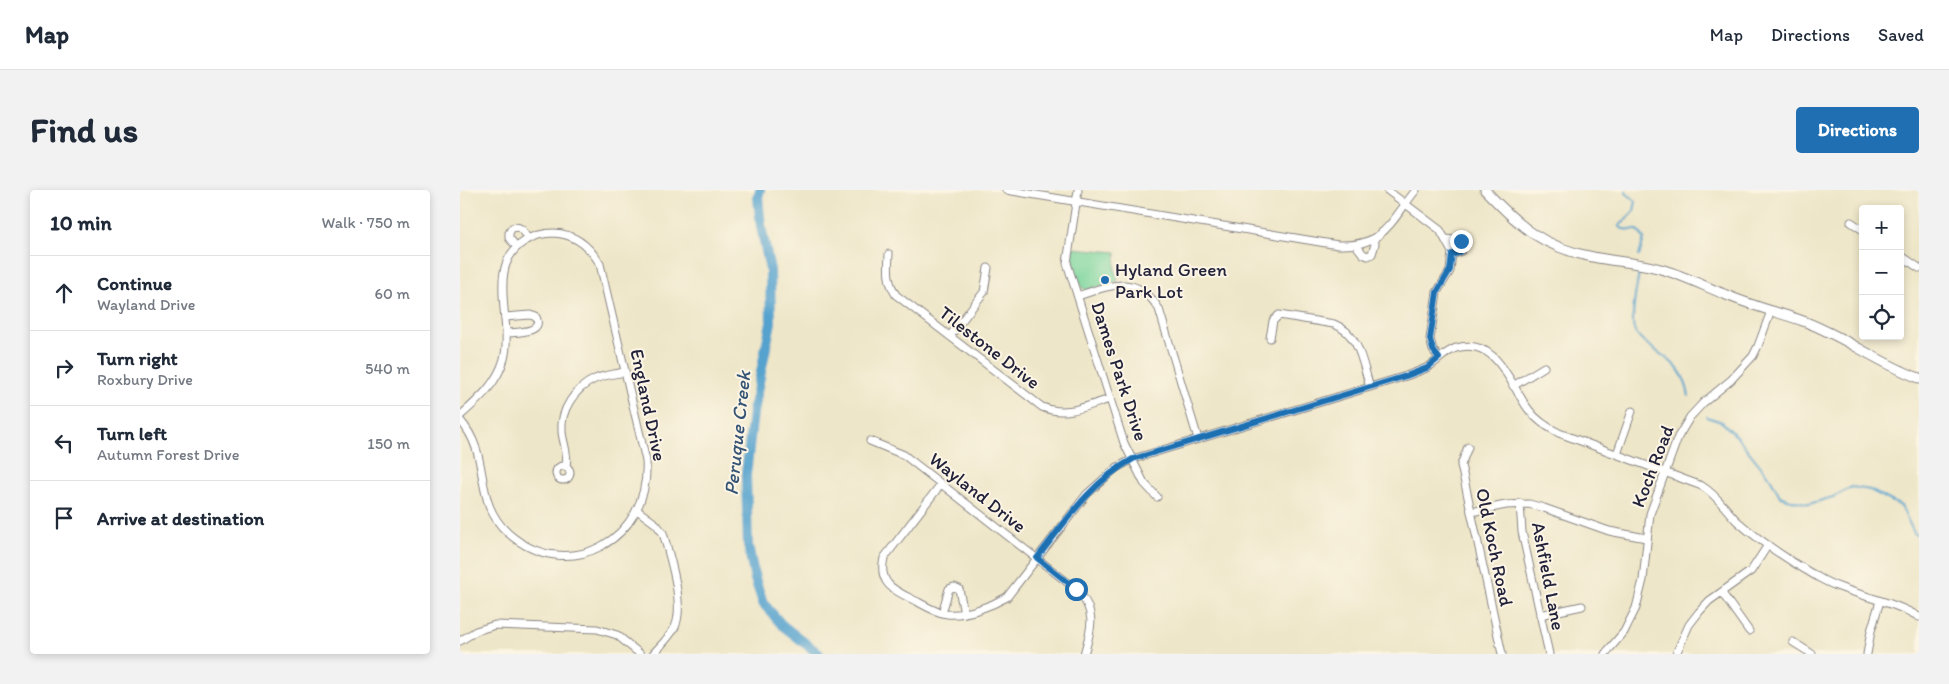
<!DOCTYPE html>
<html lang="en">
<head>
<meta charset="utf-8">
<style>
  body { margin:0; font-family:Itim,sans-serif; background:#f2f2f3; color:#1f2937 }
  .controls { position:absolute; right:15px; top:15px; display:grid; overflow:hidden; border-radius:5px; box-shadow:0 2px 8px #0003 }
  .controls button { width:45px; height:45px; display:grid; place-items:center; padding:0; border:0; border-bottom:1px solid #e0e1e3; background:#fff; color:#1f2937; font:25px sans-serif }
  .stop { position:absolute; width:15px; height:15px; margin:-11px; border:4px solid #1f6fb2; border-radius:50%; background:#fff }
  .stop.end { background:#1f6fb2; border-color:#fff; box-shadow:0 1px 5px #0008 }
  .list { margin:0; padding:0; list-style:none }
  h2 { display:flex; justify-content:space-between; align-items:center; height:65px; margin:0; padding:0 20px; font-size:21px }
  h2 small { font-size:16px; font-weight:400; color:#747a83 }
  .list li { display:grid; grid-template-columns:32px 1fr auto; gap:15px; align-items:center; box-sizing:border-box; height:75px; padding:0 20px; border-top:1px solid #e0e1e3 }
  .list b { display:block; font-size:19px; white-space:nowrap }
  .list p { margin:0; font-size:16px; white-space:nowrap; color:#747a83 }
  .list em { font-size:16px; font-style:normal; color:#747a83 }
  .icon { flex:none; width:28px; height:28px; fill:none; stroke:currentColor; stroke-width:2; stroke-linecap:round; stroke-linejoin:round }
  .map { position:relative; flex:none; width:1459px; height:464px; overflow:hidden; border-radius:5px }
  header { display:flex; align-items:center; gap:30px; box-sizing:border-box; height:70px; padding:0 25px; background:#fff; border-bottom:1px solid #e0e1e3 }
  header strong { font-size:24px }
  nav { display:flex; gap:28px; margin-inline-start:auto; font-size:18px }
  .intro { display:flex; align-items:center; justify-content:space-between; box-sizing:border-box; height:120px; padding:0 30px }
  h1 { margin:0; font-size:35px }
  .button { padding:12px 22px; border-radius:5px; background:#1f6fb2; color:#fff; font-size:18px; font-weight:700 }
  main { display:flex; gap:30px; padding:0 30px }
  aside { flex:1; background:#fff; border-radius:5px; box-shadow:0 2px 8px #0003 }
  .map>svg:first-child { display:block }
  .green { fill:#7bd59c; stroke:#4e7c6c }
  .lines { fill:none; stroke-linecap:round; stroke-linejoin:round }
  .stream { stroke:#55a2ce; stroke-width:2 }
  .river { stroke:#55a2ce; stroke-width:10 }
  .minor-casing { stroke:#888482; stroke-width:9 }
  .major-casing { stroke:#888482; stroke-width:11 }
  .minor { stroke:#fff; stroke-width:7 }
  .major { stroke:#fff; stroke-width:9 }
  .route { stroke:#1f6fb2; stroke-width:6 }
  .poi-dot { fill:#1f6fb2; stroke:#fcf5e5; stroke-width:2 }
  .labels { text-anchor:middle; stroke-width:4; stroke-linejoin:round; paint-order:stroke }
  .poi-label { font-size:19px; fill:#22223b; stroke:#fcf5e5; text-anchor:start }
  .street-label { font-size:19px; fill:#22223b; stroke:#fcf5e5 }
  .water-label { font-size:20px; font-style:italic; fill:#365576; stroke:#fcf5e5 }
</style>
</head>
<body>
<header>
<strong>Map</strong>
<nav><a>Map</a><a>Directions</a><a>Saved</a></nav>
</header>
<div class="intro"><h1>Find us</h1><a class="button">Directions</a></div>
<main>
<aside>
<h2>10 min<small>Walk · 750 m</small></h2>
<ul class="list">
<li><svg class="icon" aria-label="ahead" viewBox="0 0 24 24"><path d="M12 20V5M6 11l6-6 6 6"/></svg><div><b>Continue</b><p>Wayland Drive</p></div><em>60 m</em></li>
<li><svg class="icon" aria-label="right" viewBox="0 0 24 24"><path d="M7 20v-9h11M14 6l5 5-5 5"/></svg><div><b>Turn right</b><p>Roxbury Drive</p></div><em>540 m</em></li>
<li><svg class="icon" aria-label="left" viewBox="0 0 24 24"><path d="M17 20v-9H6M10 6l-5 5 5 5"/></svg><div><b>Turn left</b><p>Autumn Forest Drive</p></div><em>150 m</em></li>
<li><svg class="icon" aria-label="arrive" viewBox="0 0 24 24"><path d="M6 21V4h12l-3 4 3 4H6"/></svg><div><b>Arrive at destination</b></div></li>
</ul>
</aside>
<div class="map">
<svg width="1459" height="464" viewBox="0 0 1459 464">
  <rect width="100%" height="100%" fill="#fcf5e5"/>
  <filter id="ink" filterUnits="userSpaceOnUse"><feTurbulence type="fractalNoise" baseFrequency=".02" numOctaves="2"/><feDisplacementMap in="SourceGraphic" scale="10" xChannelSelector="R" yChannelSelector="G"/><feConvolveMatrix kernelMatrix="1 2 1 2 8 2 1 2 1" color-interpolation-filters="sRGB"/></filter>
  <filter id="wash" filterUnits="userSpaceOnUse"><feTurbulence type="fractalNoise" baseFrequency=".0096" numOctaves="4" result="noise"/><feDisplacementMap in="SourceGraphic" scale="20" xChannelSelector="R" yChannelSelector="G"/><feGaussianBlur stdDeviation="1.12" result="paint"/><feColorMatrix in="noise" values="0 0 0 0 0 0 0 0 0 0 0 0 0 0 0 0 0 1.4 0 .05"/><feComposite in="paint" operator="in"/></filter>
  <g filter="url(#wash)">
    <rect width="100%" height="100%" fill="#eee6c8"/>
    <path class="green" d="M 612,58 L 656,62 L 655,80 L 658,91 L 626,100 L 621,97 L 614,80 Z"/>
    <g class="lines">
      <g class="stream">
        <path d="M 1166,0 L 1166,3 L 1176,11 L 1174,21 L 1159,36 L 1163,39 L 1177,40 L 1184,48 L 1179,66"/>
        <path d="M 1179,82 C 1177,97 1170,126 1174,139 C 1179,153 1208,166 1217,178 C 1224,186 1227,196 1229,206"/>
        <path d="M 1247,227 L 1262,232 L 1278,248 L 1310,288 L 1320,306 L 1327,309 L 1349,314 L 1373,307 L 1392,297 L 1410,300 L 1441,316 L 1454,343 L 1459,346"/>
      </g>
      <path class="river" d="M 300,0 L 298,7 L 301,36 L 310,80 L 311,132 L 293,222 L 286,285 L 288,355 L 295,389 L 303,413 L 322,435 L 359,464"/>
    </g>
  </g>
  <g filter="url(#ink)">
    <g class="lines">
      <defs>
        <g id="minor">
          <path d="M 546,0 L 878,55 C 924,57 930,32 956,0"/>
          <path d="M 618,0 L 607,73 L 664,253 L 684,293 L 697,307"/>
          <path d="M 927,0 L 980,40 L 992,62 L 990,81 L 977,102 L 970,149 L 973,160 L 979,168"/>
          <path d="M 1391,32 L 1403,40"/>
          <path d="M 986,49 L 1001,51 L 1003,56 L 1001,61 L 992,65"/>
          <path d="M 896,55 L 903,64 L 908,66 L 912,64 L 915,54 L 914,49"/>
          <path d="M 57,57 L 49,48 L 49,43 L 52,38 C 61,35 64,42 69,49"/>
          <path d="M 429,64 C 428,80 427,91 436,105 L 582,217 C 606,227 626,216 650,209"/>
          <path d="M 1440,65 L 1459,78"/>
          <path d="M 618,106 C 650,95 677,83 699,119 L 738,249"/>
          <path d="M 45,127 L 70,125 L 76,127 C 84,143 57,142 47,143"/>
          <path d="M 490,146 L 524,102 L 528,78"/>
          <path d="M 810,148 L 813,131 L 819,125 L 874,134 C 900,144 902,173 910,197"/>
          <path d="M 1053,196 L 1084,177"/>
          <path d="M 0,226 C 18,210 37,194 44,169 C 54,131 24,76 65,51 C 73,46 84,43 94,43 C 115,44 130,57 140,74 L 186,271 C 191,349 108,396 48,343 C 11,309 33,268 0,230"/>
          <path d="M 410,251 L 444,265 L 616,399 C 637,421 632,438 624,464"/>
          <path d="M 1008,257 L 1001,275 L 1042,464"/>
          <path d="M 1157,264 L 1172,221"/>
          <circle cx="103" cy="283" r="7"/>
          <path d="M 106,276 C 109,265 103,253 102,242 C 100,220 115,198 135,189 C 144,185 155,184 165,182"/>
          <path d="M 481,294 L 424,368 C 417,396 438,402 458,412 C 467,417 477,423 487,424 C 506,426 531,416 547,407 L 627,304 L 656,278 L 673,269 L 946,186 C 953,183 961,181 968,177 C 978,171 985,162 996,158 C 1037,146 1050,195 1069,220 C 1077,231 1087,237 1099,243 L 1242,296 C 1257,305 1265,319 1277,331 C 1301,352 1328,370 1356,386 C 1387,405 1427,408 1459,427"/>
          <path d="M 1060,313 L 1062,342 L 1089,464"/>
          <path d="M 177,320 L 196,334 L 203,343 C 210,367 225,415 215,437 C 210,447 200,456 193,464"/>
          <path d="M 1011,322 L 1046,315 L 1069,314 L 1084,318 L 1149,341 L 1186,348"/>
          <path d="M 1262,403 L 1289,441"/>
          <path d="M 482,423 L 489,399 L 494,397 L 499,399 L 504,423"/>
          <path d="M 1080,425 L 1122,416"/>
          <path d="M 0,451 L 16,441 L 35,435 L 137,439 L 157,445 L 180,464"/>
          <path d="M 1333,452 L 1352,464"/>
          <path d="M 1145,464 L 1164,442 L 1176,418 L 1183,390 L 1190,324 L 1218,247 L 1230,227 L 1243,213 L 1271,190 L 1293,166 L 1298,156 L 1311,121"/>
          <path d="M 1216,464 L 1229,435 L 1239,422 L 1249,411 L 1291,381 L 1308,355"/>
          <path d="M 1407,464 L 1411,441 L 1420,411"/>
        </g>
        <path id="major" d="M 1025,0 C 1059,36 1082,57 1133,67 C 1156,72 1180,72 1204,80 C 1224,86 1244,96 1264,104 C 1289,115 1317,122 1343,131 C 1384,146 1418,173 1459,188"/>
      </defs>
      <use href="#minor" class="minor-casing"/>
      <use href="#major" class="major-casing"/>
      <use href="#minor" class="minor"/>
      <use href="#major" class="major"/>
    </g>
  </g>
  <g class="lines" filter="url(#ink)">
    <path class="route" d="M 616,399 L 577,368 C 606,331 631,292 673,269 L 946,186 L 967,178 L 979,168 L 973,160 L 970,149 L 977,102 L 990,80 L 992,64 C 999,64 1001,62 1003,56 L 1001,51"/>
  </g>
  <circle class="poi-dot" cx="645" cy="90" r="5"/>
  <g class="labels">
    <g class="poi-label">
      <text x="655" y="86">Hyland Green<tspan x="655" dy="22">Park Lot</tspan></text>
    </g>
    <g class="street-label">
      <text transform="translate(530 157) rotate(38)" y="7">Tilestone Drive</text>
      <text transform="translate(660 181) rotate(72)" y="7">Dames Park Drive</text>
      <text transform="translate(189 215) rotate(78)" y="7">England Drive</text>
      <text transform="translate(1192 276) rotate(-69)" y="7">Koch Road</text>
      <text transform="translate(518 302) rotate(38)" y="7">Wayland Drive</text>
      <text transform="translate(1035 357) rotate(78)" y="7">Old Koch Road</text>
      <text transform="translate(1089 386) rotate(79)" y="7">Ashfield Lane</text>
    </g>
    <g class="water-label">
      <text transform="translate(277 243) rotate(-84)" y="7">Peruque Creek</text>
    </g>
  </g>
</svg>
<div class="controls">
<button>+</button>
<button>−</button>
<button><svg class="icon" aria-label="locate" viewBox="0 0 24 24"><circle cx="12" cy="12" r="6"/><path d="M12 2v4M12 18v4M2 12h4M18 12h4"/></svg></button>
</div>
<div class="stop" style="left:616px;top:399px"></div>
<div class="stop end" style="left:1001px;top:51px"></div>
</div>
</main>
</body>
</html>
